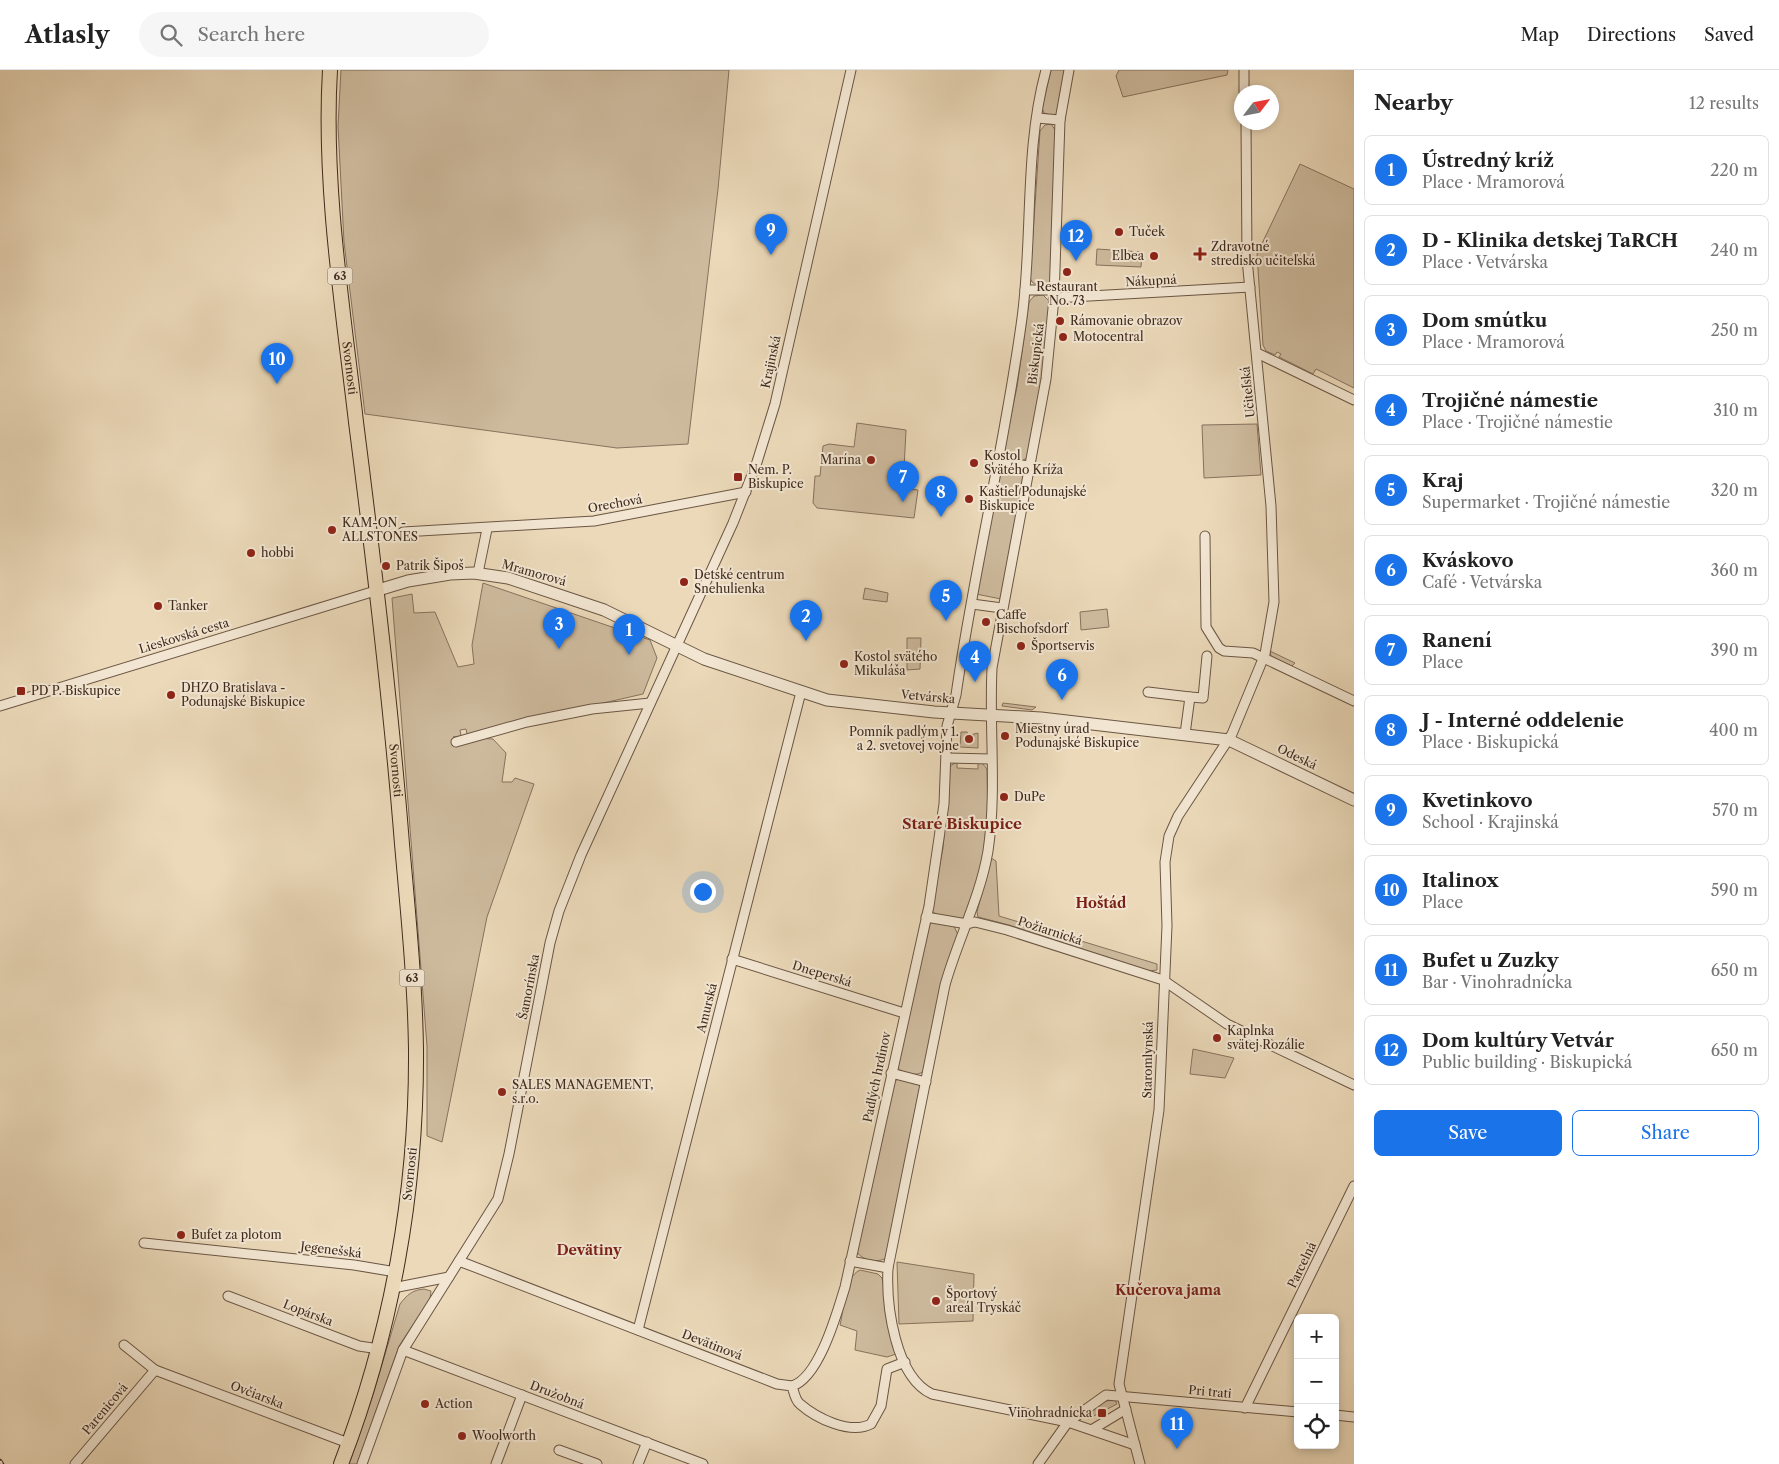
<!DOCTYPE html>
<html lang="en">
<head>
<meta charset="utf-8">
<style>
  body { margin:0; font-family:"Libre Caslon Text",serif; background:#f6f6f6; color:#222 }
  .controls { position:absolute; right:15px; bottom:15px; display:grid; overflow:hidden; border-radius:8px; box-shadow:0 2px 8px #0003 }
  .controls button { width:45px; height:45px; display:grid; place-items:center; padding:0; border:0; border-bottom:1px solid #e0e0e0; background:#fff; color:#222; font:25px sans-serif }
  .compass { position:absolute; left:1234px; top:15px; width:45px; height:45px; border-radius:50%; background:#fff; box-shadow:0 2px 8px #0003; rotate:58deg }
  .you { position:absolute; left:702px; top:821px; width:18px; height:18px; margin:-12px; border:4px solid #fff; border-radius:50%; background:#1a73e8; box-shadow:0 0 0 8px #1a73e833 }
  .badge { display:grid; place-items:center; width:32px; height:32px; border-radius:50%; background:#1a73e8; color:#fff; font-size:16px; font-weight:700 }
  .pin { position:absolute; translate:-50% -41px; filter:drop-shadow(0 1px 2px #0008) }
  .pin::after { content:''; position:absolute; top:26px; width:18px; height:15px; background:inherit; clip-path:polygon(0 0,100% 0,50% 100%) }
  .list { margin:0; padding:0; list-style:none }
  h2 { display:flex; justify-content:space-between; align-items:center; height:65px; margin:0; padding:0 20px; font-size:21px }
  h2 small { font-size:16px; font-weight:400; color:#767676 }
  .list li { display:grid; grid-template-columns:32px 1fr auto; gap:15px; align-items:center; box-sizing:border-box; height:70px; margin:0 10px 10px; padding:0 10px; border:1px solid #e0e0e0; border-radius:8px }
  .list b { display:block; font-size:19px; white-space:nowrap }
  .list p { margin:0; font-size:16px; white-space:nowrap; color:#767676 }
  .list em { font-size:16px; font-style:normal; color:#767676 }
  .actions { display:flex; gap:10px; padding:15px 20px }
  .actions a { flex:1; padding:11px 0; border:1px solid #1a73e8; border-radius:8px; text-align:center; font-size:18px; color:#1a73e8 }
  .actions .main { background:#1a73e8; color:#fff }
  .icon { flex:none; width:28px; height:28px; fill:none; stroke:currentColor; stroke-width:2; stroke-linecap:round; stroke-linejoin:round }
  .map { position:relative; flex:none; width:1354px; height:1394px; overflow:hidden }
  header { display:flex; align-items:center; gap:30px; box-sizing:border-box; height:70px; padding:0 25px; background:#fff; border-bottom:1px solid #e0e0e0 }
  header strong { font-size:24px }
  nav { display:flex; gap:28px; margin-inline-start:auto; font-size:18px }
  .search { width:350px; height:45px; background:#f6f6f6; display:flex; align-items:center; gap:12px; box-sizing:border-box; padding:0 18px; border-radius:28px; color:#767676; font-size:19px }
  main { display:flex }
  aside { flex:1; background:#fff }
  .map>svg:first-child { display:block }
  .green { fill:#cebb9e; stroke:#87725e }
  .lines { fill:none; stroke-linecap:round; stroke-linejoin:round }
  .minor-casing { stroke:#6b5644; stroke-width:11 }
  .tertiary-casing { stroke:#6b5644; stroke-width:13 }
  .primary-casing { stroke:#402a1d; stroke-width:16 }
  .minor { stroke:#f2e6d2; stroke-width:9 }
  .tertiary { stroke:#f2e6d2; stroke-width:11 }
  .primary { stroke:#ebd9b9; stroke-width:14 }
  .rail-casing { stroke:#402a1d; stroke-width:4.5 }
  .rail { stroke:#f2e6d2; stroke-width:2.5; stroke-dasharray:8; stroke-linecap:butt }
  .poi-dot { fill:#8f2418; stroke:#f2e6d2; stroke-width:2 }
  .labels { text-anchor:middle; stroke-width:4; stroke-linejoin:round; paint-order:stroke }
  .shield { fill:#f2e6d2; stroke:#756253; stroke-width:1 }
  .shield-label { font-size:11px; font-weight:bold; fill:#402a1d }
  .poi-label { font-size:12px; fill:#402a1d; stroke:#f2e6d2; text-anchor:start }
  .street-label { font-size:12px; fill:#402a1d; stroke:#f2e6d2 }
  .neighbourhood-label { font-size:14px; font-weight:bold; fill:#7a1f14; stroke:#f2e6d2 }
  .quarter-label { font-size:15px; font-weight:bold; fill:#7a1f14; stroke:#f2e6d2 }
</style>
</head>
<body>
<header>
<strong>Atlasly</strong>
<div class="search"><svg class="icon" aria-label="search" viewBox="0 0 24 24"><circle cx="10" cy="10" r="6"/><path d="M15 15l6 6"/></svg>Search here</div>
<nav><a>Map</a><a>Directions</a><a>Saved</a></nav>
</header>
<main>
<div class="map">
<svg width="1354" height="1394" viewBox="0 0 1354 1394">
  <rect width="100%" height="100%" fill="#ebd9b9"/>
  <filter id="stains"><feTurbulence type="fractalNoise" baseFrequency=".004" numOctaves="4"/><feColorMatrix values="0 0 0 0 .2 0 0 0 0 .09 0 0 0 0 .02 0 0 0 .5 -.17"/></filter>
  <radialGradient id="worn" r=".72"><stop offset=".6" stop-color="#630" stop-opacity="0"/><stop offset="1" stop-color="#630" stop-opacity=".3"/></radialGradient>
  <g class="green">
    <path d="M 341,0 L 729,0 L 718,119 L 688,374 L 617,378 L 365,344 L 344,172 L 338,56 Z"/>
    <path d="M 1051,0 L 1066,0 L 1057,45 L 1053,46 L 1044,43 L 1042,38 Z"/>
    <path d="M 1119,0 L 1228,0 L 1227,5 L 1123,27 L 1116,6 Z"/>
    <path d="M 1051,54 L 1056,61 L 1051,211 C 1045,217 1039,217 1032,212 L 1030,208 L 1040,61 L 1045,55 Z"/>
    <path d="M 1300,94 L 1354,119 L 1354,318 L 1316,299 L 1313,304 L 1279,287 L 1281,284 L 1277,282 L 1275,285 L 1266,281 L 1263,275 L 1257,184 Z"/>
    <path d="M 1097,179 L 1142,182 L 1141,197 L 1096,195 Z"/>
    <path d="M 1043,225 L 1051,233 L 1043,311 L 1028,387 L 1022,391 L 1009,389 L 1003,383 L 1017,317 L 1029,232 L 1034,226 Z"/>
    <path d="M 857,353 L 906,360 L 903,418 L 918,420 L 914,448 L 817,438 L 813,433 L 815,406 L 820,406 L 823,376 L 829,374 L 854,377 Z"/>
    <path d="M 1257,354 L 1261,405 L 1204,408 L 1202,355 Z"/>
    <path d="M 1004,398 L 1017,398 L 1025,403 L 1001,529 L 976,524 L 1000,401 Z"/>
    <path d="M 483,513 L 650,570 L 657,588 L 643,624 L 467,664 L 466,659 L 460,660 L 461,666 L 453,667 L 493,669 L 506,683 L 502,712 L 512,712 L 515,708 L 534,714 L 487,847 L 442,1072 L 427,1066 L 427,976 L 392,528 L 412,524 L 414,543 L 435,542 L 458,597 L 474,594 L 472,575 Z"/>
    <path d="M 865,518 L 888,523 L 887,532 L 863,529 Z"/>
    <path d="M 1107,539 L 1109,557 L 1081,560 L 1080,542 Z"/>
    <path d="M 907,568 L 921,568 L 920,599 L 907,600 Z"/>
    <path d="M 1270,581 L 1295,593 L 1292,596 L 1271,586 Z"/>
    <path d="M 1003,633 L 1036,637 L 1032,640 L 1002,636 Z"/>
    <path d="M 961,662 L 967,662 L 969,665 L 965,665 L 965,670 L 973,670 L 974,665 L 970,665 L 978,663 L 978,678 L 960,677 Z"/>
    <path d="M 957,692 L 957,698 L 978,699 L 978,693 L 982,693 L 987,699 L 988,751 L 982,795 L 965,848 C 956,851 937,847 931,840 L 943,778 L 950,696 Z"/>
    <path d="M 991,788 L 996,791 L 999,846 L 1157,894 L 1157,900 L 1148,901 L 1009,855 L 978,847 L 977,842 Z"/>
    <path d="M 934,852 L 954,856 L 958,865 L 944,905 L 924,1001 C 917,1007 903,1004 897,997 L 930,853 Z"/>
    <path d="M 1193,979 L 1234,988 L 1225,1008 L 1190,1004 Z"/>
    <path d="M 898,1009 L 918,1012 L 920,1016 L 886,1188 C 879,1193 862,1191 857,1182 L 894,1012 Z"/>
    <path d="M 897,1192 L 974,1204 L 973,1251 L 899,1254 Z"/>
    <path d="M 860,1200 L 878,1204 L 882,1208 L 899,1283 L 887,1287 L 855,1280 L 857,1261 L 840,1255 C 844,1240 844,1207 860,1200 Z"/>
    <path d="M 424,1219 L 431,1221 L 430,1229 L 399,1276 L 357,1394 L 349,1394 L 372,1328 L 400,1234 C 407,1225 412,1220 424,1219 Z"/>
    <path d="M 1115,1330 L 1117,1334 L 1088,1349 L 1086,1347 L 1086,1344 L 1105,1331 Z"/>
  </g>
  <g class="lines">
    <defs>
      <g id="minor">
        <path d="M 1069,0 L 1060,50 L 1054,228 L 1046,309 L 992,598 C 989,659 997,721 988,781 C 980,828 958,869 945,915 L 888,1198 C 886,1235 895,1307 932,1324 L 1068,1352 L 1135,1375"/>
        <path d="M 1244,0 L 1244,22"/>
        <path d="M 1037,48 L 1060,50"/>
        <path d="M 1025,220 L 1054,220"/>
        <path d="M 1054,228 L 1250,217"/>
        <path d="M 1257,283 L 1354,330"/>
        <path d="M 998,392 L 1029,396"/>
        <path d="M 403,462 L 594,451 L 746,422"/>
        <path d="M 1205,466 L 1206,557 L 1219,578 L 1224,581 L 1253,583 L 1354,631"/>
        <path d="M 478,503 L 487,459"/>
        <path d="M 972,534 L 1002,538"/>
        <path d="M 1148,622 L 1190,627 L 1185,664"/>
        <path d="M 1190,627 L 1203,628 L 1207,586"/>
        <path d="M 0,636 L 375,521"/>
        <path d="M 456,672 L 527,652 L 592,639 L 650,633"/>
        <path d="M 947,688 L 991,689"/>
        <path d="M 926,847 L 967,854 L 975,852 L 1007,860 L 1163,910 L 1227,954 L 1354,1015"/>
        <path d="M 732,889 L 904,943"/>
        <path d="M 891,1003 L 926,1012"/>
        <path d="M 144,1173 L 354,1195 L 396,1202"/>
        <path d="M 459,1191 L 777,1314 L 792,1316 C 794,1322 795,1330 800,1334 C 816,1348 850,1365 871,1354 L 881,1336 L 887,1299 L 905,1292"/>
        <path d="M 850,1191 L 888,1198"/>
        <path d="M 393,1218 L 449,1207"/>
        <path d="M 228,1226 L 359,1276 L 379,1279"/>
        <path d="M 638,1260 L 801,622"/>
        <path d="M 124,1275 L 155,1300 L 343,1371 L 348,1377"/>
        <path d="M 403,1280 L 703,1394"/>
        <path d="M 792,1316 C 819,1308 837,1243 845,1217 L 929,836 L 944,734 L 947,656 L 956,625 C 974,499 1005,375 1022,248 C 1033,167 1024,80 1046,0"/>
        <path d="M 1245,1338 L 1354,1116"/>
        <path d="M 1335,1345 L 1354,1347"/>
        <path d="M 1093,1359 L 1126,1339"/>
        <path d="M 559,1380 L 597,1394"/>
        <path d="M 75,1394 L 155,1300"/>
        <path d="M 362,1394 L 403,1280 L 498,1129 L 509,1084 L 550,873 L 559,841 L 581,785 L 733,453 L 757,392 L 775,334 L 851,0"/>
        <path d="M 496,1394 L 522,1325"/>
        <path d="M 638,1394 L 647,1372"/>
        <path d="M 1038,1394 L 1068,1352 L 1106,1325 L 1298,1342"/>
        <path d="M 1140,1394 L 1119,1314 L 1159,1040 L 1167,856 L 1165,792 L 1169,766 L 1178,746 L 1232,664 L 1265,584 L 1274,532 L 1271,436 L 1247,189 L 1246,52"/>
      </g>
      <path id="tertiary" d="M 375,521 L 408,511 L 450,504 L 474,503 L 508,508 L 604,540 L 704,589 L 827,630 L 934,642 L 1041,648 L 1229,670 L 1354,730"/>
      <g id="primary">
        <path id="s1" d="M 330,0 C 323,114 343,239 356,352 C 374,493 391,633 402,774 C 408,842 415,911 416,979 C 417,1120 392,1262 341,1394"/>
      </g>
    </defs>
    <use href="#minor" class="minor-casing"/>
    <use href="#tertiary" class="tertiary-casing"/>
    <use href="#primary" class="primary-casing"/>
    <use href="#minor" class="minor"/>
    <use href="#tertiary" class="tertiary"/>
    <use href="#primary" class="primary"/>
    <defs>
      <path id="rail" d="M 0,1391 L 2,1394"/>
    </defs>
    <use href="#rail" class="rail-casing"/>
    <use href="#rail" class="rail"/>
  </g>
  <g class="poi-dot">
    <circle cx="1119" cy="162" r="5"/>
    <path d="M1197.5 176.5h5v5h5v5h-5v5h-5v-5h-5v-5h5z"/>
    <circle cx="1154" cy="186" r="5"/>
    <circle cx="1067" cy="202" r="5"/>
    <circle cx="1060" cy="251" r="5"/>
    <circle cx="1063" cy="267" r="5"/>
    <circle cx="871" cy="390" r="5"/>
    <circle cx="974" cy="393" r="5"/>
    <rect x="733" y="402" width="10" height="10" rx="2.5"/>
    <circle cx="969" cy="429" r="5"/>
    <circle cx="332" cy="460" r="5"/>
    <circle cx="251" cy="483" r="5"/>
    <circle cx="386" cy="496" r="5"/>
    <circle cx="684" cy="512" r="5"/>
    <circle cx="158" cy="536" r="5"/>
    <circle cx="986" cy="552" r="5"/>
    <circle cx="1021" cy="576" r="5"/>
    <circle cx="844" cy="594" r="5"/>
    <rect x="16" y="616" width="10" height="10" rx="2.5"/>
    <circle cx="171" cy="625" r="5"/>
    <circle cx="1005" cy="666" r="5"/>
    <circle cx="969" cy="669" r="5"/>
    <circle cx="1004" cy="727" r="5"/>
    <circle cx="1217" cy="968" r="5"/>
    <circle cx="502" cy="1022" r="5"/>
    <circle cx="181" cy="1165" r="5"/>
    <circle cx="936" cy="1231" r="5"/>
    <circle cx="425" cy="1334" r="5"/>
    <rect x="1097" y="1338" width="10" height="10" rx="2.5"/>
    <circle cx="462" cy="1366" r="5"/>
  </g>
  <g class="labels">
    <g class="shield">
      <rect x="327.5" y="197.5" width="25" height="17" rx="4"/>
      <rect x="399.5" y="899.5" width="25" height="17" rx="4"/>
    </g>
    <g class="shield-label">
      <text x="340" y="210">63</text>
      <text x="412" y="912">63</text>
    </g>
    <g class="poi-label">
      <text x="1129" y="166">Tuček</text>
      <text x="1211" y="181">Zdravotné<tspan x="1211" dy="14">stredisko učiteľská</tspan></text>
      <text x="1144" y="190" text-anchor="end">Elbea</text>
      <text x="1067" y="221" text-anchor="middle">Restaurant<tspan x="1067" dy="14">No. 73</tspan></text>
      <text x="1070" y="255">Rámovanie obrazov</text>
      <text x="1073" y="271">Motocentral</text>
      <text x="984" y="390">Kostol<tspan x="984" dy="14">Svätého Kríža</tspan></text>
      <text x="861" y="394" text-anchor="end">Marína</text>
      <text x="748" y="404">Nem. P.<tspan x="748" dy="14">Biskupice</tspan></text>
      <text x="979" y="426">Kaštieľ Podunajské<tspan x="979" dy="14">Biskupice</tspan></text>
      <text x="342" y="457">KAM-ON -<tspan x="342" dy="14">ALLSTONES</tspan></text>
      <text x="261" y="487">hobbi</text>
      <text x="396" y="500">Patrik Šipoš</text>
      <text x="694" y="509">Detské centrum<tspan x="694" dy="14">Snehulienka</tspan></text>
      <text x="168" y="540">Tanker</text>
      <text x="996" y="549">Caffe<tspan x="996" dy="14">Bischofsdorf</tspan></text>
      <text x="1031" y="580">Športservis</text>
      <text x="854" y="591">Kostol svätého<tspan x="854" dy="14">Mikuláša</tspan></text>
      <text x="181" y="622">DHZO Bratislava -<tspan x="181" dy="14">Podunajské Biskupice</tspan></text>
      <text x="31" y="625">PD P. Biskupice</text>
      <text x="1015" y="663">Miestny úrad<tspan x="1015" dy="14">Podunajské Biskupice</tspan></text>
      <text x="959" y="666" text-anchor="end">Pomník padlým v 1.<tspan x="959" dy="14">a 2. svetovej vojne</tspan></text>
      <text x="1014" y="731">DuPe</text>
      <text x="1227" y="965">Kaplnka<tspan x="1227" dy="14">svätej Rozálie</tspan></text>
      <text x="512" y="1019">SALES MANAGEMENT,<tspan x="512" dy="14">s.r.o.</tspan></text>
      <text x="191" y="1169">Bufet za plotom</text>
      <text x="946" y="1228">Športový<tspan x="946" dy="14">areál Tryskáč</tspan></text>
      <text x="435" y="1338">Action</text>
      <text x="1092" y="1347" text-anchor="end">Vinohradnícka</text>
      <text x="472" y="1370">Woolworth</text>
    </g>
    <g class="street-label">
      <text transform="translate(1151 211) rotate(-3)" y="4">Nákupná</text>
      <text transform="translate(1036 284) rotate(-83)" y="4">Biskupická</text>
      <text transform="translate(771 292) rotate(-78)" y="4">Krajinská</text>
      <text dy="4" stroke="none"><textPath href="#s1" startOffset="299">Svornosti</textPath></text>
      <text transform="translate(1248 322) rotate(-96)" y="4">Učiteľská</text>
      <text transform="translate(615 434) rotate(-10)" y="4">Orechová</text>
      <text transform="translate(534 503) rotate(16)" y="4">Mramorová</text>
      <text transform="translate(184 566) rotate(-17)" y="4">Lieskovská cesta</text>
      <text transform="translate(928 627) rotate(5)" y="4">Vetvárska</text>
      <text transform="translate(1297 687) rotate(26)" y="4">Odeská</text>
      <text dy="4" stroke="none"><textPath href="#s1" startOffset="704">Svornosti</textPath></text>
      <text transform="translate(1050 861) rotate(18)" y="4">Požiarnická</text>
      <text transform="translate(822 904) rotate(17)" y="4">Dneperská</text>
      <text transform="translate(529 917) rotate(-79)" y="4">Šamorínska</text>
      <text transform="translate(707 938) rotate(-76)" y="4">Amurská</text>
      <text transform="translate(1148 990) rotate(-89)" y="4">Staromlynská</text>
      <text transform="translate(877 1007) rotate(-78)" y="4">Padlých hrdinov</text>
      <text transform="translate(410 1104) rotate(-84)" y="4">Svornosti</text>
      <text transform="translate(331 1180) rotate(7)" y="4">Jegenešská</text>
      <text transform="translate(1302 1195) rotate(-64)" y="4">Parcelná</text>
      <text transform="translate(308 1243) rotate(21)" y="4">Lopárska</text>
      <text transform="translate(712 1275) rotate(21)" y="4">Devätinová</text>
      <text transform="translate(1210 1322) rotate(5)" y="4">Pri trati</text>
      <text transform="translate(257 1325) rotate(21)" y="4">Ovčiarska</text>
      <text transform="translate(557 1325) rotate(21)" y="4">Družobná</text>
      <text transform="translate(105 1339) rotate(-50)" y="4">Parenicová</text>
    </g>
    <g class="neighbourhood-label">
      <text x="1101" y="838">Hoštád</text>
      <text x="589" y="1185">Devätiny</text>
      <text x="1168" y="1225">Kučerova jama</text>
    </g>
    <g class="quarter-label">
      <text x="962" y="759">Staré Biskupice</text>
    </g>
  </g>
  <rect width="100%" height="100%" filter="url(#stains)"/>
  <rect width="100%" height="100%" fill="url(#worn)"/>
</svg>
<div class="controls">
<button>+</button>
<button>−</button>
<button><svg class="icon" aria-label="locate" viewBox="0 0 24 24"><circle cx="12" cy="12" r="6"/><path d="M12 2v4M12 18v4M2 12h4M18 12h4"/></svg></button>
</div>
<svg class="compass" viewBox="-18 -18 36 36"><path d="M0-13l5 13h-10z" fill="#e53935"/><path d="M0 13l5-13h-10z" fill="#767676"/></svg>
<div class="you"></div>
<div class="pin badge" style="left:629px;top:585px">1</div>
<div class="pin badge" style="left:806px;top:571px">2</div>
<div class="pin badge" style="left:559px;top:579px">3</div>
<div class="pin badge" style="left:975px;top:612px">4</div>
<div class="pin badge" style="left:946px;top:551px">5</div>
<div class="pin badge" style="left:1062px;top:630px">6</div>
<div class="pin badge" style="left:903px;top:432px">7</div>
<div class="pin badge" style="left:941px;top:447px">8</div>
<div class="pin badge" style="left:771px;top:185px">9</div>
<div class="pin badge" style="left:277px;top:314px">10</div>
<div class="pin badge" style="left:1177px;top:1379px">11</div>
<div class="pin badge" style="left:1076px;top:191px">12</div>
</div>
<aside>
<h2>Nearby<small>12 results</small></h2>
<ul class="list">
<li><span class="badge">1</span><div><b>Ústredný kríž</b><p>Place · Mramorová</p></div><em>220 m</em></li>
<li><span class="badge">2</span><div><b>D - Klinika detskej TaRCH</b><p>Place · Vetvárska</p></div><em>240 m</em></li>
<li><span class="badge">3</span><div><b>Dom smútku</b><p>Place · Mramorová</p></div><em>250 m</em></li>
<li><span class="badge">4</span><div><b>Trojičné námestie</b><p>Place · Trojičné námestie</p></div><em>310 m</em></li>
<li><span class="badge">5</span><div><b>Kraj</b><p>Supermarket · Trojičné námestie</p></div><em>320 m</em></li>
<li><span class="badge">6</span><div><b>Kváskovo</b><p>Café · Vetvárska</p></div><em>360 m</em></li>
<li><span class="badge">7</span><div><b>Ranení</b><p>Place</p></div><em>390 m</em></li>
<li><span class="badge">8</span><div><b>J - Interné oddelenie</b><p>Place · Biskupická</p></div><em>400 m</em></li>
<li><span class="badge">9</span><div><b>Kvetinkovo</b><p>School · Krajinská</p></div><em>570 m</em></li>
<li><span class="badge">10</span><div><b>Italinox</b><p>Place</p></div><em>590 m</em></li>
<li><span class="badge">11</span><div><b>Bufet u Zuzky</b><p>Bar · Vinohradnícka</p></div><em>650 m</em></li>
<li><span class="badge">12</span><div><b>Dom kultúry Vetvár</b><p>Public building · Biskupická</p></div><em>650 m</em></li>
</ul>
<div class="actions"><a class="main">Save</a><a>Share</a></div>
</aside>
</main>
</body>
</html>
